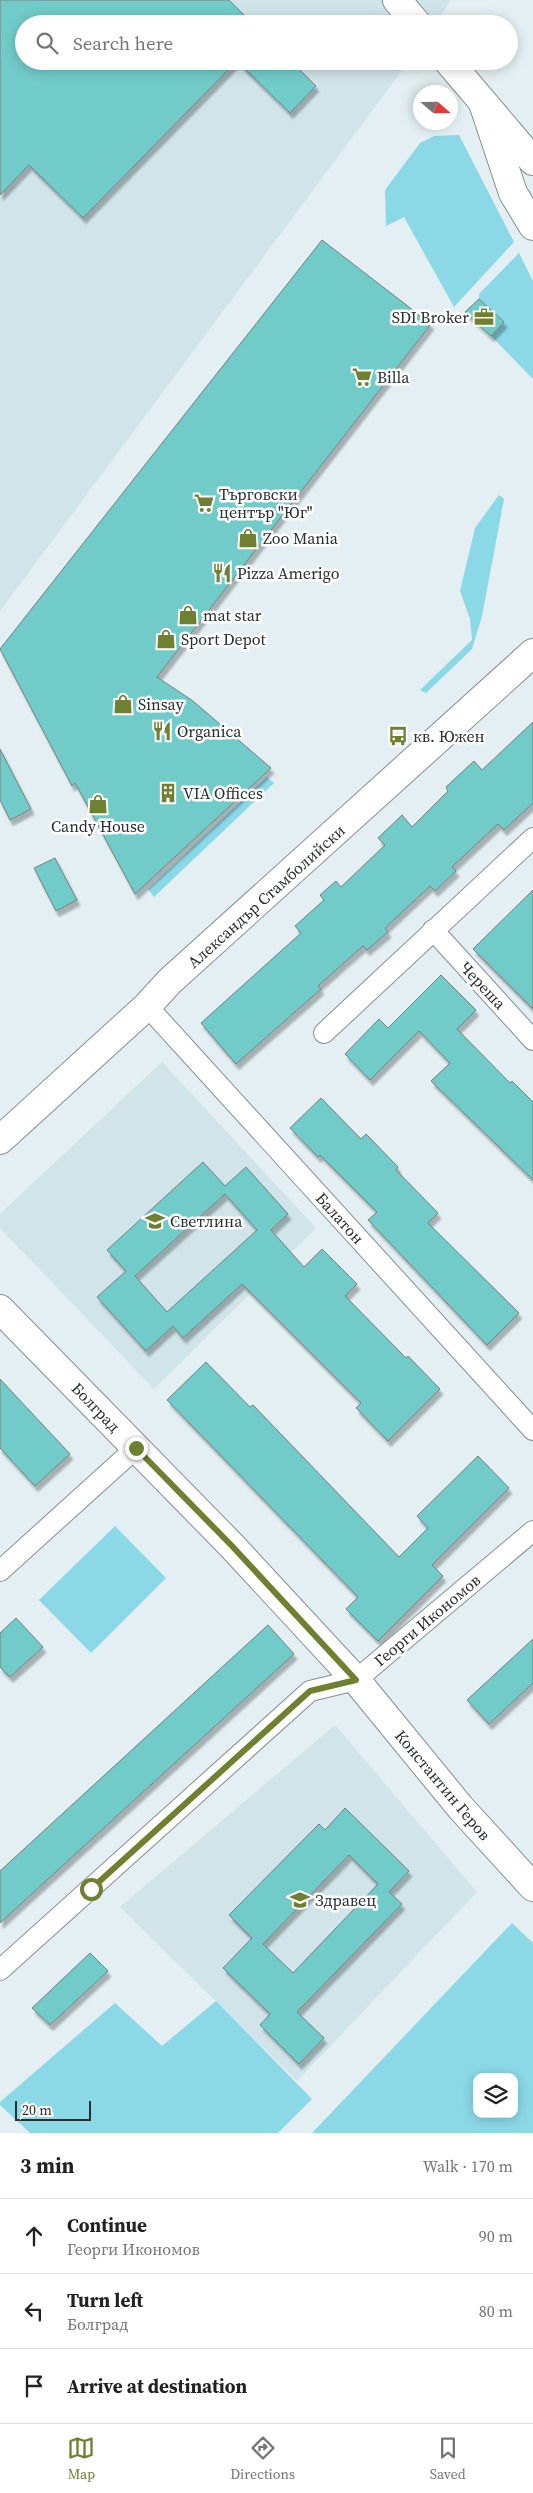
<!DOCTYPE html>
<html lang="en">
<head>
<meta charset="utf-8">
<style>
  body { margin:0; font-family:"Source Serif 4",serif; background:#f6f6f6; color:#222 }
  .controls { position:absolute; right:15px; bottom:15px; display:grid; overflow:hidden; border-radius:10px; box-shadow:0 2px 12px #0003 }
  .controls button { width:45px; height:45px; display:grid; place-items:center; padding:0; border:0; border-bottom:1px solid #e0e0e0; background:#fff; color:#222; font:25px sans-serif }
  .compass { position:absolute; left:413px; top:85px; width:45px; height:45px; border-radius:50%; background:#fff; box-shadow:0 2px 12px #0003; rotate:110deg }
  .scale { position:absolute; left:15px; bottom:12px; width:76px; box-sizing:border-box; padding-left:5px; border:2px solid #292e2f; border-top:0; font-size:14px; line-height:18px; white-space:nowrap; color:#292e2f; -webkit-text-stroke:4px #fff; paint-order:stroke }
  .stop { position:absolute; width:15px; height:15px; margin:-11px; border:4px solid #6f8030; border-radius:50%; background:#fff }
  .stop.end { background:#6f8030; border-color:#fff; box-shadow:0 1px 5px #0008 }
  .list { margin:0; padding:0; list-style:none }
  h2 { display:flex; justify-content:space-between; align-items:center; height:65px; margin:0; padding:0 20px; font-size:21px }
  h2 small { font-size:16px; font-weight:400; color:#767676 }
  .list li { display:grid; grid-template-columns:32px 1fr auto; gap:15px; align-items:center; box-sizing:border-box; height:75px; padding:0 20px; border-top:1px solid #e0e0e0 }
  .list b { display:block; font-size:19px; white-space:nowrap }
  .list p { margin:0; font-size:16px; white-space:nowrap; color:#767676 }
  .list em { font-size:16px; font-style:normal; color:#767676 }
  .icon { flex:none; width:28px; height:28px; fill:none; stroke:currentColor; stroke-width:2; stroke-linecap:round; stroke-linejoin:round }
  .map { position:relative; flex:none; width:533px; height:2133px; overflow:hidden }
  .search { position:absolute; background:#fff; box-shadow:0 2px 12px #0003; left:15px; right:15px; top:15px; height:55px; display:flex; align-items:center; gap:12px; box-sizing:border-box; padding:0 18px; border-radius:28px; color:#767676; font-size:19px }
  .sheet { height:290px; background:#fff }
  nav { display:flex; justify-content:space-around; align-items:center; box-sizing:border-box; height:70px; border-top:1px solid #e0e0e0; background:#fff; font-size:14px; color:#767676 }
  nav a { display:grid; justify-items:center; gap:2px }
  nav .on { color:#6f8030 }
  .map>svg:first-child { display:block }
  .built { fill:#d0e4e9 }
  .green { fill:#8bd8e7; fill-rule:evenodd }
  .building { fill:#71cbc8; stroke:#74807f; fill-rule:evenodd; filter:url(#shadow) }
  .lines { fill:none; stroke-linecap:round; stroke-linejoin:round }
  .street-casing { stroke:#859093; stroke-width:22 }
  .secondary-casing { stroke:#859093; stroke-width:30 }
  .street { stroke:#fff; stroke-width:20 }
  .secondary { stroke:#fff; stroke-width:28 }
  .route { stroke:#6f8030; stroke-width:6 }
  .labels { text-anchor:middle; stroke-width:5; stroke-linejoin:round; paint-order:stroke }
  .poi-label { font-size:16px; fill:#292e2f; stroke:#fff; text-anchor:start }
  .street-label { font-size:16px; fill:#292e2f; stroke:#fff }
</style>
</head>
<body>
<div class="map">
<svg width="533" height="2133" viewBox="0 0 533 2133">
  <defs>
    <filter id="shadow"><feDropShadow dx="3" dy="5.5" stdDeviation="1" flood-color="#0004"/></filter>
  </defs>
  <rect width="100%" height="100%" fill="#e3eff2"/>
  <g class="built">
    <path d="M 0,0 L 451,0 L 435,24 L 24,24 L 24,61 L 409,61 L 0,611 Z"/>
    <path d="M 162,1062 L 316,1228 L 154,1389 L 0,1228 L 0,1214 Z"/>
    <path d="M 335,1725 L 477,1892 L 297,2081 L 120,1907 Z"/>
  </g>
  <g class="green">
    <path d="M 459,135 L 514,242 L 454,307 L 404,217 L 386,226 L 385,190 L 420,143 L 434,136 Z"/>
    <path d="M 519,253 L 533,281 L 533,379 L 491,336 L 479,299 L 479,294 Z"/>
    <path d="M 499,495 L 504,499 L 482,616 L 472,649 L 426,693 L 420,690 L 472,640 L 470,619 L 460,591 L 475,528 Z"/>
    <path d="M 267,777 L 274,783 L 154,897 L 148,889 Z"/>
    <path d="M 115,1526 L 166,1578 L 91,1653 L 39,1600 Z"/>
    <path d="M 512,1923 L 533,1943 L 533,2133 L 312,2133 ZM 477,2077 L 514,2077 L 514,2114 L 477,2114 Z"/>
    <path d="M 216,2001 L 312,2099 L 278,2133 L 30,2133 L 0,2105 L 0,2102 L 115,2003 L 162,2046 Z"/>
  </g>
  <g class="building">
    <path d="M 0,0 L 229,0 L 253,24 L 24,24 L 24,61 L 291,61 L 316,86 L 290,113 L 237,61 L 83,218 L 29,165 L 0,195 Z"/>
    <path d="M 322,240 L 431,324 L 157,677 L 193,701 L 271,768 L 135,894 L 75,783 L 72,786 L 0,649 Z"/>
    <path d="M 479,299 L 504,322 L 491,336 L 465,312 Z"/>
    <path d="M 533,722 L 533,803 L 504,830 L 498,824 L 452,867 L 456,871 L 435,891 L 430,886 L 385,928 L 388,932 L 367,950 L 363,946 L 318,986 L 321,989 L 236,1064 L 201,1023 L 301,933 L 295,926 L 324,900 L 320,895 L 336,881 L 341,887 L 385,845 L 378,838 L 402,815 L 412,827 L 448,791 L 446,787 L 474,761 L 482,770 Z"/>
    <path d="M 0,749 L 31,809 L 10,820 L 0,800 Z"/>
    <path d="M 55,858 L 77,900 L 56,911 L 34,868 Z"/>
    <path d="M 533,890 L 533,1009 L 473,949 Z"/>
    <path d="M 441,975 L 476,1010 L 457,1029 L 510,1083 L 512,1081 L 533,1102 L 533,1180 L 431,1081 L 450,1063 L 419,1031 L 370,1080 L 345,1054 L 379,1019 L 388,1028 Z"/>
    <path d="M 321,1098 L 361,1139 L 366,1134 L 398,1167 L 396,1170 L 438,1213 L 428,1223 L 519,1313 L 487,1345 L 368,1220 L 377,1212 L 320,1155 L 318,1157 L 290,1128 Z"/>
    <path d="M 203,1162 L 225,1186 L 246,1167 L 288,1214 L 271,1230 L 304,1267 L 322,1249 L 357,1284 L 345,1296 L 406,1358 L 408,1356 L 440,1389 L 388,1441 L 356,1408 L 361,1403 L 242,1284 L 183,1338 L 173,1326 L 146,1351 L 97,1297 L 126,1271 L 107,1250 ZM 225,1194 L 257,1230 L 167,1312 L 135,1276 Z"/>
    <path d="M 206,1362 L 250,1407 L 253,1405 L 399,1557 L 428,1528 L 417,1516 L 478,1456 L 509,1488 L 432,1565 L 443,1576 L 378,1641 L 346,1609 L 358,1597 L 167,1400 Z"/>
    <path d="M 0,1379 L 70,1454 L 35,1486 L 0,1448 Z"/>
    <path d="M 16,1618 L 43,1647 L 10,1677 L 0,1667 L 0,1633 Z"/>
    <path d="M 268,1625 L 294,1654 L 0,1923 L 0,1871 Z"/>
    <path d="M 533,1639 L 533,1683 L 489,1724 L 467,1700 Z"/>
    <path d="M 345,1808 L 409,1871 L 389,1892 L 402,1904 L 297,2012 L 324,2038 L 299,2064 L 260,2025 L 270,2014 L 223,1968 L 252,1938 L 229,1915 L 319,1824 L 325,1830 ZM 349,1855 L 378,1884 L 293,1973 L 263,1944 Z"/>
    <path d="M 90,1953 L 108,1971 L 50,2025 L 32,2008 Z"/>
  </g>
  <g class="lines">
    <defs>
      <g id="street">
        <path d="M 433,930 L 533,1040"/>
        <path d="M 147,1006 L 533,1430"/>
        <path d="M 324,1033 L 533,838"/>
        <path d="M 0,1571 L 136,1448"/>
        <path d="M 0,1970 L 310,1691 L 356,1680 L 533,1531"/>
      </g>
      <g id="secondary">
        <path d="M 397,0 L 417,24"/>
        <path d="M 448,61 L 533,161"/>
        <path d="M 483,103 L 513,193 L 533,226"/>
        <path d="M 0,1140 L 147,1006 L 170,981 L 533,653"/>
        <path d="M 0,1309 L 232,1546 L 356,1680 L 460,1807 L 533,1887"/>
      </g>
    </defs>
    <use href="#street" class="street-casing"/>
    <use href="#secondary" class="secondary-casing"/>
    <use href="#street" class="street"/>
    <use href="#secondary" class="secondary"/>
  </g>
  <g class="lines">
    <path class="route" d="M 91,1889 L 310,1691 L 356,1680 L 232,1546 L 136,1448"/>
  </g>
  <defs>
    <symbol id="office-bare" viewBox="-9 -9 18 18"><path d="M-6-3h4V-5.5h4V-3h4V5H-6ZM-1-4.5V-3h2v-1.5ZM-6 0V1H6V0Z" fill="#6f8030" stroke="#fff" stroke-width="2.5" paint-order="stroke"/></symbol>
    <symbol id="supermarket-bare" viewBox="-9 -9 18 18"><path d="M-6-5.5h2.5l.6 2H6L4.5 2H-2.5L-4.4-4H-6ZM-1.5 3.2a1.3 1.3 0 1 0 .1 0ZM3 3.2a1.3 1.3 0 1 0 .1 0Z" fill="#6f8030" stroke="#fff" stroke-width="2.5" paint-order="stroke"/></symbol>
    <symbol id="shop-bare" viewBox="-9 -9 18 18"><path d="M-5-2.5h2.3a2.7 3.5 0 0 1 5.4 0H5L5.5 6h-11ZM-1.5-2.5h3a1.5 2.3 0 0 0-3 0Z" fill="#6f8030" stroke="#fff" stroke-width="2.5" paint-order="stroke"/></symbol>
    <symbol id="restaurant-bare" viewBox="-9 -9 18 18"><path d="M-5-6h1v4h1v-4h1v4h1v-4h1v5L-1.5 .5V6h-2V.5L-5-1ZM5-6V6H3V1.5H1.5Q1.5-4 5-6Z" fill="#6f8030" stroke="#fff" stroke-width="2.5" paint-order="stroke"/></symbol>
    <symbol id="bus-bare" viewBox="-9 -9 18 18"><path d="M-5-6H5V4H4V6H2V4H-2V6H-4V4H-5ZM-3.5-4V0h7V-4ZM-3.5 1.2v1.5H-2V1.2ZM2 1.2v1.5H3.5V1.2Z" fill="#6f8030" stroke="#fff" stroke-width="2.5" paint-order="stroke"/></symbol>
    <symbol id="building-bare" viewBox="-9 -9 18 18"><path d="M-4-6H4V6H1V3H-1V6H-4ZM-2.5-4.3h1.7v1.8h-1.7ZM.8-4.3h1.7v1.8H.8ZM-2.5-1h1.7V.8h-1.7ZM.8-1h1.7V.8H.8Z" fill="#6f8030" stroke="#fff" stroke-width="2.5" paint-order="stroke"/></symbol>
    <symbol id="school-bare" viewBox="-9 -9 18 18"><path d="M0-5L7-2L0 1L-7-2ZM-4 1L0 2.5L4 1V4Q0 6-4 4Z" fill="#6f8030" stroke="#fff" stroke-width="2.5" paint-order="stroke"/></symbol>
  </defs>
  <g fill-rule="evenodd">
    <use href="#office-bare" x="470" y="303" width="28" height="28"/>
    <use href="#supermarket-bare" x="348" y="363" width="28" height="28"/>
    <use href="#supermarket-bare" x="190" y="489" width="28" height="28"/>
    <use href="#shop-bare" x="234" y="524" width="28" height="28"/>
    <use href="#restaurant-bare" x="208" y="559" width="28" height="28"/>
    <use href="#shop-bare" x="174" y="601" width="28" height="28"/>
    <use href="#shop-bare" x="152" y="625" width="28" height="28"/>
    <use href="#shop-bare" x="109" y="690" width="28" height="28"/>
    <use href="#restaurant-bare" x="148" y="717" width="28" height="28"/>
    <use href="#bus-bare" x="384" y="722" width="28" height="28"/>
    <use href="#building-bare" x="154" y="779" width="28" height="28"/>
    <use href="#shop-bare" x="84" y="790" width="28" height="28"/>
    <use href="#school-bare" x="141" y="1207" width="28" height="28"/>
    <use href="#school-bare" x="286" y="1886" width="28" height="28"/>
  </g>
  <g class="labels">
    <g class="poi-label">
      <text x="469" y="323" text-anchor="end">SDI Broker</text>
      <text x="377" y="383">Billa</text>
      <text x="219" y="500">Търговски<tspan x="219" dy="18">център "Юг"</tspan></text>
      <text x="263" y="544">Zoo Mania</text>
      <text x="237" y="579">Pizza Amerigo</text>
      <text x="203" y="621">mat star</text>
      <text x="181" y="645">Sport Depot</text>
      <text x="138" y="710">Sinsay</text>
      <text x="177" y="737">Organica</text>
      <text x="413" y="742">кв. Южен</text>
      <text x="183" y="799">VIA Offices</text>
      <text x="98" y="832" text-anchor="middle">Candy House</text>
      <text x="170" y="1227">Светлина</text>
      <text x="315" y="1906">Здравец</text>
    </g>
    <g class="street-label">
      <text transform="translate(266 896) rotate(-42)" y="6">Александър Стамболийски</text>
      <text transform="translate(483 985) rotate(47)" y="6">Череша</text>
      <text transform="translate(340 1218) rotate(48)" y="6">Балатон</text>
      <text transform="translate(96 1407) rotate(46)" y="6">Болград</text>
      <text transform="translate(427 1620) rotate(-40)" y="6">Георги Икономов</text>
      <text transform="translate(443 1785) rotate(50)" y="6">Константин Геров</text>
    </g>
  </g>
</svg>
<div class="controls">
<button><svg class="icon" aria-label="layers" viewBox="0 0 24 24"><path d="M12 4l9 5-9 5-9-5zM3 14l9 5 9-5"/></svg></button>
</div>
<svg class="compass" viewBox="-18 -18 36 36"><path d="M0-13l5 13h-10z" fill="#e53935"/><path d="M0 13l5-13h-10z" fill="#767676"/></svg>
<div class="scale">20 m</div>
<div class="stop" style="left:91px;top:1889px"></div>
<div class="stop end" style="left:136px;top:1448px"></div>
<div class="search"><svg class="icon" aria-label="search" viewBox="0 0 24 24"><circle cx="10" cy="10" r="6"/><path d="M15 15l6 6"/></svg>Search here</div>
</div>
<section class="sheet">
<h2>3 min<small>Walk · 170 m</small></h2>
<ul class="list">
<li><svg class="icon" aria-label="ahead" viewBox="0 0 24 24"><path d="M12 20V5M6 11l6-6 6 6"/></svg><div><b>Continue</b><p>Георги Икономов</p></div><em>90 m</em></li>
<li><svg class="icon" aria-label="left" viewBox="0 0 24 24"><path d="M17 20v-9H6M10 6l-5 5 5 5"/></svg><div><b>Turn left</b><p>Болград</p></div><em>80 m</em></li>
<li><svg class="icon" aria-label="arrive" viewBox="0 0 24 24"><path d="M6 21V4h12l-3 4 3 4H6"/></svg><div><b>Arrive at destination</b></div></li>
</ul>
</section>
<nav>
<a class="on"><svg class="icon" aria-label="map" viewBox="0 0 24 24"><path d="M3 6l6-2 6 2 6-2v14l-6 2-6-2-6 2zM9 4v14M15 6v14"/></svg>Map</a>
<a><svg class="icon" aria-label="directions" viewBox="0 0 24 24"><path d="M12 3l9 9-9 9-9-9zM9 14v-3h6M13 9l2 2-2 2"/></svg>Directions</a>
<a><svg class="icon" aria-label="saved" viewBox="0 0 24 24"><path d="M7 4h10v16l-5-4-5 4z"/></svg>Saved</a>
</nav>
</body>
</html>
